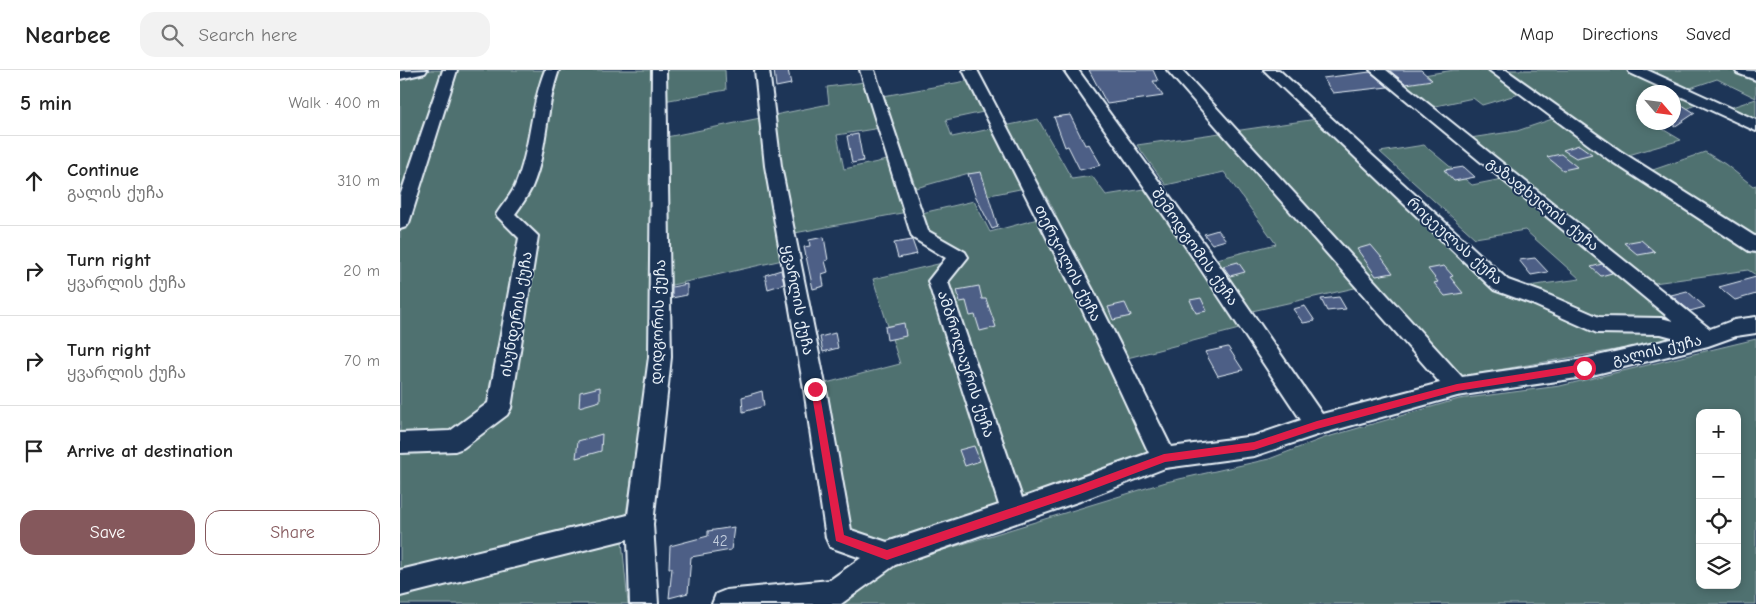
<!DOCTYPE html>
<html lang="en">
<head>
<meta charset="utf-8">
<style>
  body { margin:0; font-family:"Comic Neue","Noto Sans Georgian",sans-serif; background:#f2f2f2; color:#222 }
  .controls { position:absolute; right:15px; bottom:15px; display:grid; overflow:hidden; border-radius:10px; box-shadow:0 2px 8px #0003 }
  .controls button { width:45px; height:45px; display:grid; place-items:center; padding:0; border:0; border-bottom:1px solid #e0e0e0; background:#fff; color:#222; font:25px sans-serif }
  .compass { position:absolute; left:1236px; top:15px; width:45px; height:45px; border-radius:50%; background:#fff; box-shadow:0 2px 8px #0003; rotate:118deg }
  .stop { position:absolute; width:15px; height:15px; margin:-11px; border:4px solid #e11d48; border-radius:50%; background:#fff }
  .stop.end { background:#e11d48; border-color:#fff; box-shadow:0 1px 5px #0008 }
  .list { margin:0; padding:0; list-style:none }
  h2 { display:flex; justify-content:space-between; align-items:center; height:65px; margin:0; padding:0 20px; font-size:21px }
  h2 small { font-size:16px; font-weight:400; color:#767676 }
  .list li { display:grid; grid-template-columns:32px 1fr auto; gap:15px; align-items:center; box-sizing:border-box; height:90px; padding:0 20px; border-top:1px solid #e0e0e0 }
  .list b { display:block; font-size:19px; white-space:nowrap }
  .list p { margin:0; font-size:16px; white-space:nowrap; color:#767676 }
  .list em { font-size:16px; font-style:normal; color:#767676 }
  .actions { display:flex; gap:10px; padding:15px 20px }
  .actions a { flex:1; padding:11px 0; border:1px solid #85585c; border-radius:15px; text-align:center; font-size:18px; color:#85585c }
  .actions .main { background:#85585c; color:#fff }
  .icon { flex:none; width:28px; height:28px; fill:none; stroke:currentColor; stroke-width:2; stroke-linecap:round; stroke-linejoin:round }
  .map { position:relative; flex:none; width:1356px; height:534px; overflow:hidden }
  header { display:flex; align-items:center; gap:30px; box-sizing:border-box; height:70px; padding:0 25px; background:#fff; border-bottom:1px solid #e0e0e0 }
  header strong { font-size:24px }
  nav { display:flex; gap:28px; margin-inline-start:auto; font-size:18px }
  .search { width:350px; height:45px; background:#f2f2f2; display:flex; align-items:center; gap:12px; box-sizing:border-box; padding:0 18px; border-radius:15px; color:#767676; font-size:19px }
  main { display:flex }
  aside { flex:1; background:#fff }
  .map>svg:first-child { display:block }
  .green { fill:#507170; stroke:#9cb1b4; fill-rule:evenodd }
  .building { fill:#4d5f86; stroke:#e8f1f8 }
  .lines { fill:none; stroke-linecap:round; stroke-linejoin:round }
  .minor-casing { stroke:#e8f1f8; stroke-width:4 }
  .minor { fill:#1d3557; fill-rule:evenodd }
  .route { fill:#e11d48 }
  .labels { text-anchor:middle; stroke-width:4; stroke-linejoin:round; paint-order:stroke }
  .street-label { font-size:15px; fill:#e8f1f8; stroke:#1d3557 }
  .near-number-label { font-size:15px; fill:#c1ccdc }
</style>
</head>
<body>
<header>
<strong>Nearbee</strong>
<div class="search"><svg class="icon" aria-label="search" viewBox="0 0 24 24"><circle cx="10" cy="10" r="6"/><path d="M15 15l6 6"/></svg>Search here</div>
<nav><a>Map</a><a>Directions</a><a>Saved</a></nav>
</header>
<main>
<aside>
<h2>5 min<small>Walk · 400 m</small></h2>
<ul class="list">
<li><svg class="icon" aria-label="ahead" viewBox="0 0 24 24"><path d="M12 20V5M6 11l6-6 6 6"/></svg><div><b>Continue</b><p>გალის ქუჩა</p></div><em>310 m</em></li>
<li><svg class="icon" aria-label="right" viewBox="0 0 24 24"><path d="M7 20v-9h11M14 6l5 5-5 5"/></svg><div><b>Turn right</b><p>ყვარლის ქუჩა</p></div><em>20 m</em></li>
<li><svg class="icon" aria-label="right" viewBox="0 0 24 24"><path d="M7 20v-9h11M14 6l5 5-5 5"/></svg><div><b>Turn right</b><p>ყვარლის ქუჩა</p></div><em>70 m</em></li>
<li><svg class="icon" aria-label="arrive" viewBox="0 0 24 24"><path d="M6 21V4h12l-3 4 3 4H6"/></svg><div><b>Arrive at destination</b></div></li>
</ul>
<div class="actions"><a class="main">Save</a><a>Share</a></div>
</aside>
<div class="map">
<svg width="1356" height="534" viewBox="0 0 1356 534">
  <rect width="100%" height="100%" fill="#1d3557"/>
  <filter id="ink" filterUnits="userSpaceOnUse"><feTurbulence type="fractalNoise" baseFrequency=".02" numOctaves="2"/><feDisplacementMap in="SourceGraphic" scale="10" xChannelSelector="R" yChannelSelector="G"/><feConvolveMatrix kernelMatrix="1 2 1 2 8 2 1 2 1" color-interpolation-filters="sRGB"/></filter>
  <g filter="url(#ink)">
    <g class="green">
      <path d="M 0,0 L 325,0 L 326,20 L 252,33 L 252,70 L 429,34 L 427,17 L 465,12 L 480,58 L 437,65 L 444,99 L 492,89 L 507,142 L 384,165 L 387,189 L 250,220 L 249,292 L 222,471 L 228,534 L 0,534 Z"/>
      <path d="M 1054,0 L 1337,0 L 1356,8 L 1356,28 L 1317,9 L 1287,19 L 1308,29 L 1274,45 L 1274,22 L 1244,22 L 1244,52 L 1257,53 L 1254,54 L 1281,70 L 1225,86 L 1247,102 L 1305,82 L 1325,94 L 1353,116 L 1356,115 L 1356,205 L 1348,200 L 1254,213 L 1070,68 L 1117,61 L 1170,43 L 1133,20 L 1082,35 L 1073,28 L 1031,37 L 999,9 Z"/>
      <path d="M 572,10 L 588,41 L 546,50 L 552,67 L 638,49 L 672,109 L 692,106 L 706,125 L 750,118 L 843,258 L 708,293 L 753,384 L 481,473 L 452,462 L 426,313 L 500,294 L 473,209 L 564,188 L 529,163 L 522,143 L 574,131 L 590,162 L 656,144 L 640,115 L 580,127 L 569,103 L 516,118 L 483,26 Z"/>
      <path d="M 1356,29 L 1356,51 L 1329,38 Z"/>
      <path d="M 917,49 L 1098,220 L 1180,209 L 1125,160 L 1075,168 L 980,82 L 1024,75 L 1072,115 L 1102,109 L 1290,258 L 1256,273 L 1063,306 L 977,213 L 852,241 L 817,189 L 876,174 L 824,102 L 766,115 L 737,75 Z"/>
      <path d="M 1356,269 L 1356,534 L 437,534 L 494,495 L 766,412 L 869,389 L 924,368 L 1059,329 L 1160,316 ZM 1300,343 L 1337,343 L 1337,515 L 1300,515 Z"/>
    </g>
    <g class="building">
      <path d="M 374,0 L 388,0 L 391,14 L 376,17 Z"/>
      <path d="M 689,0 L 753,0 L 758,11 L 753,11 L 763,26 L 707,34 Z"/>
      <path d="M 989,0 L 1021,0 L 1032,10 L 1006,14 Z"/>
      <path d="M 970,2 L 988,17 L 933,23 L 923,8 Z"/>
      <path d="M 1274,30 L 1295,43 L 1274,57 Z"/>
      <path d="M 670,45 L 685,75 L 689,74 L 701,95 L 680,100 L 668,76 L 665,77 L 654,47 Z"/>
      <path d="M 458,64 L 463,91 L 452,93 L 447,66 Z"/>
      <path d="M 1179,75 L 1192,84 L 1176,88 L 1163,80 Z"/>
      <path d="M 1161,84 L 1177,97 L 1163,100 L 1147,87 Z"/>
      <path d="M 1064,97 L 1075,107 L 1054,111 L 1044,100 Z"/>
      <path d="M 581,102 L 598,157 L 592,159 L 575,125 L 568,104 Z"/>
      <path d="M 818,160 L 826,170 L 812,174 L 804,164 Z"/>
      <path d="M 424,167 L 428,190 L 425,191 L 428,202 L 422,204 L 424,216 L 413,219 L 404,177 L 410,176 L 409,170 Z"/>
      <path d="M 512,170 L 517,184 L 498,188 L 494,173 Z"/>
      <path d="M 1241,170 L 1255,182 L 1238,185 L 1224,173 Z"/>
      <path d="M 971,175 L 982,188 L 993,203 L 976,206 L 957,179 Z"/>
      <path d="M 1135,188 L 1148,202 L 1131,205 L 1119,190 Z"/>
      <path d="M 838,192 L 845,202 L 830,206 L 823,196 Z"/>
      <path d="M 1202,194 L 1212,203 L 1201,206 L 1191,197 Z"/>
      <path d="M 1044,196 L 1053,206 L 1050,207 L 1063,223 L 1045,226 L 1034,213 L 1038,212 L 1028,199 Z"/>
      <path d="M 381,200 L 384,214 L 368,219 L 365,205 Z"/>
      <path d="M 1356,207 L 1356,224 L 1335,230 L 1319,217 Z"/>
      <path d="M 287,214 L 287,225 L 272,228 L 272,217 Z"/>
      <path d="M 579,216 L 582,229 L 586,229 L 596,257 L 580,261 L 575,245 L 570,246 L 566,231 L 560,232 L 557,220 Z"/>
      <path d="M 1287,221 L 1305,237 L 1290,241 L 1271,225 Z"/>
      <path d="M 939,227 L 946,239 L 927,241 L 921,229 Z"/>
      <path d="M 801,228 L 807,241 L 796,243 L 790,230 Z"/>
      <path d="M 725,233 L 731,246 L 713,250 L 708,237 Z"/>
      <path d="M 905,236 L 915,251 L 903,253 L 893,239 Z"/>
      <path d="M 504,253 L 506,266 L 487,270 L 485,257 Z"/>
      <path d="M 435,263 L 438,278 L 423,282 L 420,267 Z"/>
      <path d="M 828,277 L 843,300 L 818,306 L 805,282 Z"/>
      <path d="M 200,317 L 200,331 L 179,337 L 180,322 Z"/>
      <path d="M 362,321 L 364,336 L 343,342 L 342,327 Z"/>
      <path d="M 202,364 L 201,381 L 176,388 L 178,371 Z"/>
      <path d="M 574,376 L 580,391 L 565,396 L 559,380 Z"/>
      <path d="M 334,457 L 331,480 L 291,487 L 288,523 L 269,528 L 272,498 L 269,498 L 270,476 L 308,466 L 308,461 Z"/>
    </g>
    <g class="lines">
      <defs>
        <g id="minor">
          <path d="M 27,0 L 25,3 L 0,9 L 0,1 Z"/>
          <path d="M 43,0 L 57,0 L 9,153 L 6,157 L 0,159 L 0,126 Z"/>
          <path d="M 145,0 L 159,0 C 145,38 148,80 132,117 C 127,127 121,136 115,144 L 138,166 L 111,338 L 107,345 L 63,378 L 55,381 L 0,383 L 0,363 L 50,361 L 88,333 L 119,168 L 96,145 C 102,135 110,127 115,116 C 131,79 130,37 145,0 Z"/>
          <path d="M 252,0 L 266,0 L 271,287 L 253,454 L 258,534 L 230,534 L 228,469 L 0,526 L 0,500 L 228,445 L 249,287 Z"/>
          <path d="M 355,0 L 369,0 L 381,96 L 426,319 L 451,460 L 487,472 L 599,435 L 528,211 L 546,188 L 513,168 L 511,164 L 460,0 L 474,0 L 528,161 L 565,182 L 568,187 L 548,212 L 622,428 L 749,383 L 676,226 L 563,0 L 577,0 L 696,226 L 771,377 L 854,366 L 901,350 L 794,189 L 664,0 L 678,0 L 808,179 L 922,344 L 1040,313 L 767,0 L 782,0 L 1062,307 L 1184,289 L 1276,268 L 1261,264 L 1197,263 L 1130,233 L 1094,220 L 864,0 L 879,0 L 1108,210 L 1144,223 L 1199,247 L 1261,248 L 1273,251 L 970,0 L 986,0 L 1310,259 L 1334,250 L 1356,247 L 1356,263 L 1336,266 L 1308,276 L 1184,307 L 1057,326 L 917,365 L 854,386 L 765,398 L 680,431 L 495,495 L 441,534 L 312,534 L 316,524 L 326,520 L 430,510 L 461,488 L 430,477 L 426,468 L 404,319 L 365,96 Z"/>
          <path d="M 1089,0 L 1106,0 L 1220,81 L 1356,167 L 1356,182 L 1349,181 L 1208,89 Z"/>
          <path d="M 1228,0 L 1247,0 L 1356,50 L 1356,61 L 1230,3 Z"/>
          <path d="M 1335,0 L 1356,1 L 1356,10 L 1337,3 Z"/>
        </g>
      </defs>
      <use href="#minor" class="minor-casing"/>
      <use href="#minor" class="minor"/>
    </g>
  </g>
  <path class="route" d="M 1184,294 L 1189,298 L 1184,301 L 1057,321 L 917,359 L 854,380 L 765,392 L 680,424 L 487,490 L 436,471 L 411,319 L 415,316 L 419,319 L 444,465 L 487,480 L 680,415 L 764,384 L 854,372 L 917,351 L 1057,314 Z"/>
  <g class="labels">
    <g class="street-label">
      <text transform="translate(1143 134) rotate(39)" y="5">გაზაფხულის ქუჩა</text>
      <text transform="translate(1055 171) rotate(42)" y="5">რიცეულას ქუჩა</text>
      <text transform="translate(795 177) rotate(55)" y="5">შემოდგომის ქუჩა</text>
      <text transform="translate(668 193) rotate(63)" y="5">თერჯოლის ქუჩა</text>
      <text transform="translate(398 230) rotate(79)" y="5">ყვარლის ქუჩა</text>
      <text transform="translate(116 244) rotate(-80)" y="5">ისუნდერის ქუჩა</text>
      <text transform="translate(258 252) rotate(-88)" y="5">დიდგორის ქუჩა</text>
      <text transform="translate(1257 280) rotate(-13)" y="5">გალის ქუჩა</text>
      <text transform="translate(566 294) rotate(72)" y="5">ამბროლაურის ქუჩა</text>
    </g>
    <g class="near-number-label">
      <text x="320" y="476">42</text>
    </g>
  </g>
</svg>
<div class="controls">
<button>+</button>
<button>−</button>
<button><svg class="icon" aria-label="locate" viewBox="0 0 24 24"><circle cx="12" cy="12" r="6"/><path d="M12 2v4M12 18v4M2 12h4M18 12h4"/></svg></button>
<button><svg class="icon" aria-label="layers" viewBox="0 0 24 24"><path d="M12 4l9 5-9 5-9-5zM3 14l9 5 9-5"/></svg></button>
</div>
<svg class="compass" viewBox="-18 -18 36 36"><path d="M0-13l5 13h-10z" fill="#e53935"/><path d="M0 13l5-13h-10z" fill="#767676"/></svg>
<div class="stop" style="left:1184px;top:298px"></div>
<div class="stop end" style="left:415px;top:319px"></div>
</div>
</main>
</body>
</html>
